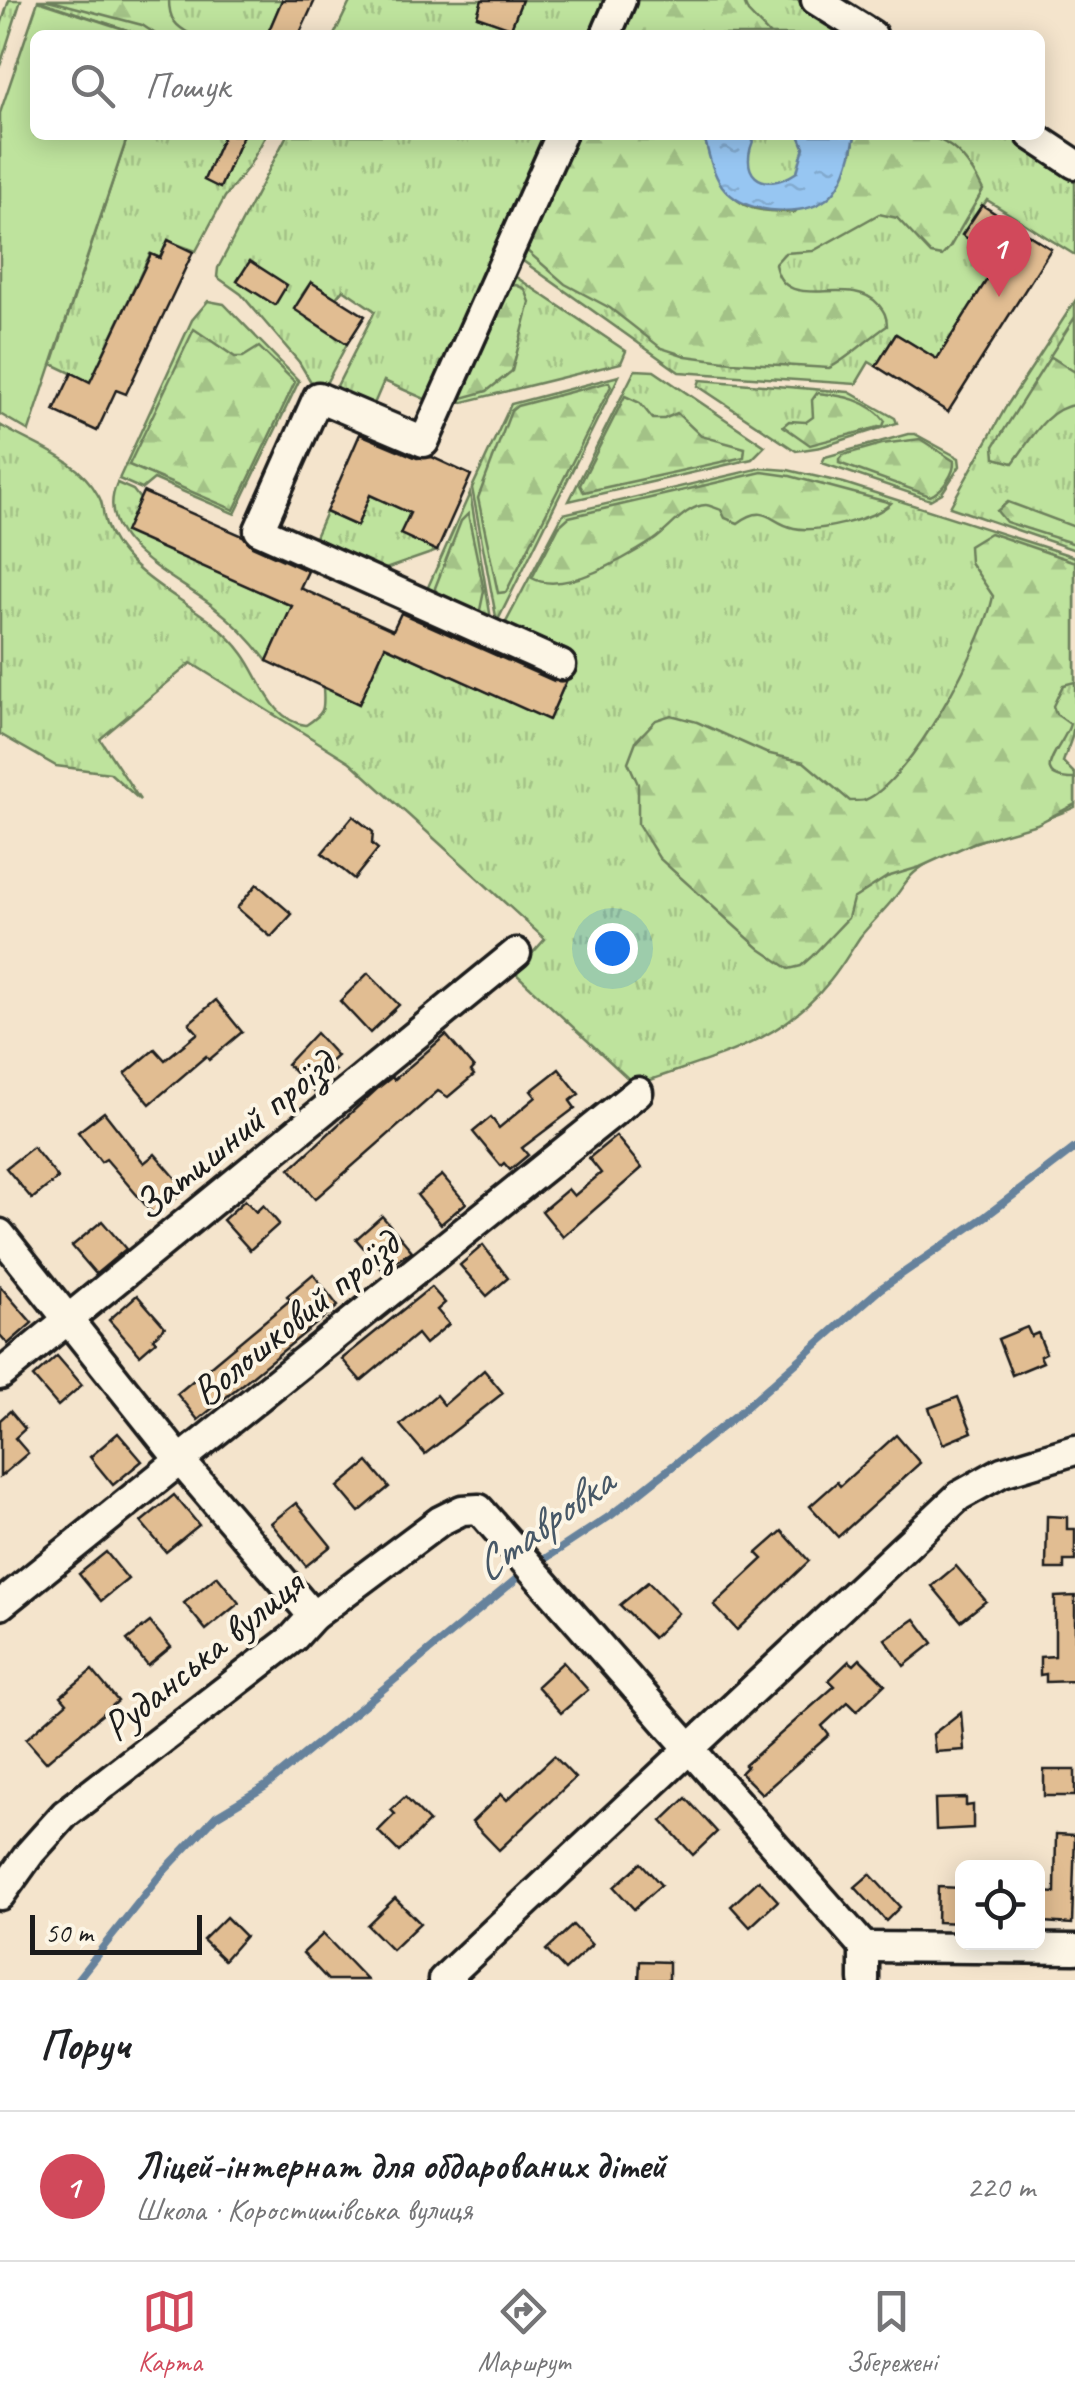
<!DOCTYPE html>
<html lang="uk">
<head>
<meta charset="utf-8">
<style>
  body { margin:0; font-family:Caveat,sans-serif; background:#f2f2f2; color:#202124 }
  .controls { position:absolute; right:30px; bottom:30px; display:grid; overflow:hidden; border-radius:15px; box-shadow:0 5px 25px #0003 }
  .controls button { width:90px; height:90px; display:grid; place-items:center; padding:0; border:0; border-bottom:2px solid #e0e0e0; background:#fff; color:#202124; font:50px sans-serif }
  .scale { position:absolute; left:30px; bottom:25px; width:172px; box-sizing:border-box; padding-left:10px; border:5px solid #1c1c1c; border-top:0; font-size:28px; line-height:35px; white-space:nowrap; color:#1c1c1c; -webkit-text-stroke:8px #fcf5e5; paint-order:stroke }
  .you { position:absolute; left:612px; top:948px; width:35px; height:35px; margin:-25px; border:8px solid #fff; border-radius:50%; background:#1a73e8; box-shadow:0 0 0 15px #1a73e833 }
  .badge { display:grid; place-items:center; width:65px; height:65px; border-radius:50%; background:#d1495b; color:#fff; font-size:32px; font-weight:700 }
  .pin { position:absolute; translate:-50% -82px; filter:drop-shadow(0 2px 5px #0008) }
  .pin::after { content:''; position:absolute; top:52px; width:35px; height:30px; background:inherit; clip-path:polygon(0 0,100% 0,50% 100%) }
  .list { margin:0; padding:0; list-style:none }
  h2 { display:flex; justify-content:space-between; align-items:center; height:130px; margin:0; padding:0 40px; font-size:42px }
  h2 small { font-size:32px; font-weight:400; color:#757577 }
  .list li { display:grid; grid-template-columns:65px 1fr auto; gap:30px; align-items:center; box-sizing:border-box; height:150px; padding:0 40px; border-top:2px solid #e0e0e0 }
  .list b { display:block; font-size:38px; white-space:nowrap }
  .list p { margin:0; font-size:32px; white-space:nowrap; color:#757577 }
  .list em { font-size:32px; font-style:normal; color:#757577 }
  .icon { flex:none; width:55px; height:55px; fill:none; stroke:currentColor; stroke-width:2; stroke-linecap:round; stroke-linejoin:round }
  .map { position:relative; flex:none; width:1075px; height:1980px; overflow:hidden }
  .search { position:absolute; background:#fff; box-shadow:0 5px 25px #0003; left:30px; right:30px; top:30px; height:110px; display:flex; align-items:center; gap:25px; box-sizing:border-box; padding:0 35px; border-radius:15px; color:#757577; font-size:38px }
  .sheet { height:280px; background:#fff }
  nav { display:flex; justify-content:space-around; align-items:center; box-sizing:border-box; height:140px; border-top:2px solid #e0e0e0; background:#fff; font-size:28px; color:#757577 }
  nav a { display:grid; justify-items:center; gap:5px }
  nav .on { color:#d1495b }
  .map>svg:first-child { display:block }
  .grass { fill:url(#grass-tufts); stroke:#6d805c; stroke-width:2.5 }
  .forest { fill:url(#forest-firs); stroke:#6d805c; stroke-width:2.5 }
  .pitch { fill:#bee39d; stroke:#6d805c; stroke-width:2.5 }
  .water { fill:url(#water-ripples); stroke:#66829c; stroke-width:2.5 }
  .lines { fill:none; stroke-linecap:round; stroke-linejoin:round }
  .stream { stroke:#66829c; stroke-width:8 }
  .building { fill:#e1bd92; stroke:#1c1c1c; stroke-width:2.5 }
  .minor-casing { stroke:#1c1c1c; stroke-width:35 }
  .minor { stroke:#fcf5e5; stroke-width:28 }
  .labels { text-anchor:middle; stroke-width:8; stroke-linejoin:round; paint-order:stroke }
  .street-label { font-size:42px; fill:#1c1c1c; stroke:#fcf5e5 }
  .water-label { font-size:45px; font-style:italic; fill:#475867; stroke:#fcf5e5 }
</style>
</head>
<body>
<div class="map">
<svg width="1075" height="1980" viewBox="0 0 1075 1980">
  <defs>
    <pattern id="grass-tufts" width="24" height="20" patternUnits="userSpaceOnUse" patternTransform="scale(2.5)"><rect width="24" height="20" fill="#bee39d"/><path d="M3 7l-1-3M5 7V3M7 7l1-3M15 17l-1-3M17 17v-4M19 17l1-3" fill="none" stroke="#a3c287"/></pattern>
    <pattern id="forest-firs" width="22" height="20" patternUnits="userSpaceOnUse" patternTransform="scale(2.5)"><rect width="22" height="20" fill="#bee39d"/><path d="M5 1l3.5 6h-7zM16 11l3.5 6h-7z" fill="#a3c287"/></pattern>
    <pattern id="water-ripples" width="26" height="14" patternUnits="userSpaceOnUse" patternTransform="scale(2.5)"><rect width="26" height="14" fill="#97c6f2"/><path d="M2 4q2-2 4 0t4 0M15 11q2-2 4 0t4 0" fill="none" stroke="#82aacf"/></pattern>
  </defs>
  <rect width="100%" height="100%" fill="#f4e4cc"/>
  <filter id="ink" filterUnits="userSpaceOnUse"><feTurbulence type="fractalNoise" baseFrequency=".01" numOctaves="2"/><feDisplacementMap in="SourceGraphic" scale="20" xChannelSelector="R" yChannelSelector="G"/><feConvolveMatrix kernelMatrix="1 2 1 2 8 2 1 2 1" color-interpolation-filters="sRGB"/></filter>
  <g filter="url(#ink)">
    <g class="grass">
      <path d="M 9,0 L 21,0 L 0,66 L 0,28 Z"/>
      <path d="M 37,0 L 282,0 L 267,35 L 142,35 Z"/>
      <path d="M 351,0 L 482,0 L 477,16 L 511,28 L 522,0 L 615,0 L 600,35 L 334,35 Z"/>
      <path d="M 627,0 L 797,0 L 852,35 L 612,35 Z"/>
      <path d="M 128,135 L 224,135 L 204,180 L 220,187 L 243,135 L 266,135 L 249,166 L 225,197 L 196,251 L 168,241 L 160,258 L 150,254 L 90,382 L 52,364 Z"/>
      <path d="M 287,135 L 555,135 L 434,403 L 384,381 L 371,411 L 333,394 L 375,311 L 343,289 L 336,298 L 311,282 L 302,295 L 315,304 L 307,318 L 347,344 L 323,389 L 311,382 L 299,362 L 241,294 L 217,277 L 218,268 Z"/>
      <path d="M 567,135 L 1009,135 L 1075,176 L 1075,255 L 987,200 L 963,235 L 1000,259 L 937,359 L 896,334 L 876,366 L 869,362 L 856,384 L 679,372 L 516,256 Z"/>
      <path d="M 513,275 L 626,351 L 621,363 L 447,406 Z"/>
      <path d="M 208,301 L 224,304 L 299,381 L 235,514 L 154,479 L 142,489 L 119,479 L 192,320 Z"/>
      <path d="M 1075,301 L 1075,550 L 950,507 L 1006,407 Z"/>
      <path d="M 635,370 L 654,371 L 765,446 L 752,459 L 569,501 Z"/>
      <path d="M 619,376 L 497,622 L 472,488 L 511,404 Z"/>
      <path d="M 700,380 L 849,392 L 895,418 L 897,423 L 821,447 L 796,451 L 698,386 Z"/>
      <path d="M 0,425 C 34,446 77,457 98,495 C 103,502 102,508 104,517 C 108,536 122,554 136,567 C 170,599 215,615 243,654 C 261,678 272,722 306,725 C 326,712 324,709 323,687 L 359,703 L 385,646 L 549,719 L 575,662 L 503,628 L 563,514 L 761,468 L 788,470 L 844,483 L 1075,557 L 1075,714 L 1072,737 L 1063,762 L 1075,774 L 1075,807 C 1033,828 945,845 914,873 C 906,880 901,890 895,897 C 884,911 871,923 860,937 C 850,952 841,968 830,981 C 778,1046 712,1057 639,1084 L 633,1083 L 515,973 L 545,939 L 350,762 L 191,663 L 100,739 L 140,800 L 110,773 L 56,766 L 0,734 Z"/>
      <path d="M 908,434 L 915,434 L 959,458 L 960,466 L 942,493 L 930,500 L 822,463 L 825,457 Z"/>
      <path d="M 117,483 L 133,490 L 140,499 L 126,531 L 292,606 L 267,661 C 251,640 234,622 213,606 C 178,578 91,542 117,483 Z"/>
      <path d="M 470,493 L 492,625 L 424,596 Z"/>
      <path d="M 370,495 L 410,513 L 401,534 L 437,551 L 374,573 L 312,544 L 326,512 L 357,526 Z"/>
    </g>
    <g class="forest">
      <path d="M 48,0 L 169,0 C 169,19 175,26 192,35 L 157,35 L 142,25 Z"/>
      <path d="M 630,0 L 743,0 L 748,12 L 770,35 L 615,35 Z"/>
      <path d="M 570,135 L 704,135 C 710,161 723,199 752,208 C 765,212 781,211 794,213 L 852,153 L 855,135 C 920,135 951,123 983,190 L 950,247 L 942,256 L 931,254 L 897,218 L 879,214 L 813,251 L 785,253 L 775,264 C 784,316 849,272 878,304 C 884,311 887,316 887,326 C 870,337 844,362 829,368 L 732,362 L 686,356 L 661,348 L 610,308 L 565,284 L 526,250 L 527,236 Z"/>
      <path d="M 516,285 L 525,289 L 530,302 L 512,371 L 487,391 L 462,398 L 457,396 L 507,287 Z"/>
      <path d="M 194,329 L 235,357 L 243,357 L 259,347 L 295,382 L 234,510 L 129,465 Z"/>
      <path d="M 1062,338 L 1075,338 L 1075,405 C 1046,408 1030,441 1013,463 L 995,458 L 994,446 Z"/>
      <path d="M 609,382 L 611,386 L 506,592 L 498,593 L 478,498 L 511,411 L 517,406 Z"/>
      <path d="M 817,393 C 841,395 870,400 885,421 L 883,426 L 810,445 L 783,426 L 789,421 L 806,422 L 813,417 L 812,400 Z"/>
      <path d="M 625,396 L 640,403 L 653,419 L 664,419 L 677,413 L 701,436 L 745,448 L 744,457 L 584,492 L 580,485 Z"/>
      <path d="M 920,439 L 954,461 C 955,474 942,491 930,496 L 839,463 L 839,459 L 843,455 L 882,444 Z"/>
      <path d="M 762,472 L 790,476 L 891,503 C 875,519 817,533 794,528 C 769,523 767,502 738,523 L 725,518 L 721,510 C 719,509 708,505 706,505 C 687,505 669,530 654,540 C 626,558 564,596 532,578 L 559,526 L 569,517 Z"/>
      <path d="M 1008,502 L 1075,527 L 1075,544 L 1006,522 L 997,511 Z"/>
      <path d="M 468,514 L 484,591 L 480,610 L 474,612 L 436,594 L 435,588 L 461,521 Z"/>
      <path d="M 990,533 L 1075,562 L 1075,682 L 1063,685 L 1053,706 L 1056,714 L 1070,724 C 1065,745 1024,779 1075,779 L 1075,804 L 1037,824 L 975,842 L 920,867 L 887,877 L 853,899 L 848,918 L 811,957 L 801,966 L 789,969 L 760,949 L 659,858 L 638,824 L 638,784 L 628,762 L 636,741 L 656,720 L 671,715 L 697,722 L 766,753 L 804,762 L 850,801 C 853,801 863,801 865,800 C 909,783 985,641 993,596 L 970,562 L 969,546 Z"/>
    </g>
    <g class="pitch">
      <path d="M 38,1 L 142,35 L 35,35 L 35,135 L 128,135 L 29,431 L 0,414 L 0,113 Z"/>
      <path d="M 1075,317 L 1075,372 L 1050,356 Z"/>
    </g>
    <path class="water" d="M 704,135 L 756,135 C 736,173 761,196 797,172 L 804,147 L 799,135 L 855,135 C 846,190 828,216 770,210 C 751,208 734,202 722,186 C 712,172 708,152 704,135 Z"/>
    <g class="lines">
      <g class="stream">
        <path d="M 537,1564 L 610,1516 L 738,1414 L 880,1289 L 986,1216 L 1075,1148"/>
        <path d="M 77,1980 L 162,1873 L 216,1816 L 266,1786 L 526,1571"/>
      </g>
    </g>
    <g class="building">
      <path d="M 282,0 L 315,0 L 299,35 L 267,35 Z"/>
      <path d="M 482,0 L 522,0 L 511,28 L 477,16 Z"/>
      <path d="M 224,135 L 243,135 L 220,188 L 204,180 Z"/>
      <path d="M 982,205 L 1051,249 L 948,412 L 876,366 L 896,334 L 937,359 L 1000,259 L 962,235 Z"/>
      <path d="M 168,240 L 193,252 L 126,394 L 116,390 L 97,431 L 54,411 L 72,373 L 90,382 L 151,254 L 160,258 Z"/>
      <path d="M 250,261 L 287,285 L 275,305 L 237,281 Z"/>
      <path d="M 311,282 L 365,316 L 347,344 L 294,309 Z"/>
      <path d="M 360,434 L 417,458 L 432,457 L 471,475 L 437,551 L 400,534 L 410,513 L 370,495 L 357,526 L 326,512 Z"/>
      <path d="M 143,492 L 243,536 L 252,546 L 308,571 L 300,588 L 393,630 L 401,613 L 554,681 L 566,681 L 549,720 L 385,646 L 359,704 L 267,661 L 292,606 L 125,532 Z"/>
      <path d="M 353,816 L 373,832 L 372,844 L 378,849 L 354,879 L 322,853 Z"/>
      <path d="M 257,884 L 292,914 L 271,937 L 237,908 Z"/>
      <path d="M 368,973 L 399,1005 L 370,1033 L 340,1001 Z"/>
      <path d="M 216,1000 L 242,1032 L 209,1060 L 206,1056 L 150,1104 L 125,1074 L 155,1049 L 165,1060 L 198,1033 L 189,1023 Z"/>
      <path d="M 316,1033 L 337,1056 L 328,1064 L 335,1071 L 314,1092 L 287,1064 Z"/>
      <path d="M 446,1035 L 474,1068 L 471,1071 L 474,1075 L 448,1097 L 438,1091 L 315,1199 L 290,1169 L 378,1088 L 392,1077 L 394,1080 Z"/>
      <path d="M 559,1069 L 579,1094 L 570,1101 L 575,1108 L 522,1148 L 528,1155 L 510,1170 L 504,1163 L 501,1166 L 473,1132 L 491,1117 L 499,1128 L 536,1097 L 531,1091 Z"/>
      <path d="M 104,1112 L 144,1163 L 155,1154 L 186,1190 L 155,1216 L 106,1159 L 101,1162 L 78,1132 Z"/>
      <path d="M 616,1136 L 642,1168 L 563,1237 L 542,1211 L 568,1189 L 574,1196 L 601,1173 L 589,1158 Z"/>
      <path d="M 33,1147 L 58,1178 L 32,1199 L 6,1168 Z"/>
      <path d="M 442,1175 L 466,1203 L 441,1224 L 417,1195 Z"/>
      <path d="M 245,1200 L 256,1212 L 263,1205 L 279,1224 L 250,1250 L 223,1220 Z"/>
      <path d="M 382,1216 L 412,1251 L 383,1270 L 356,1239 Z"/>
      <path d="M 102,1221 L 126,1249 L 96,1274 L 72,1246 Z"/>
      <path d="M 483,1245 L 508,1278 L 487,1296 L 460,1265 Z"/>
      <path d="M 313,1274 L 338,1306 L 198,1420 L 177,1394 L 290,1300 L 287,1296 Z"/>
      <path d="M 0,1286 L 32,1323 L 8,1344 L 0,1335 Z"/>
      <path d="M 431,1287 L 445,1303 L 437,1310 L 449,1324 L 425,1344 L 417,1334 L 361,1381 L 342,1359 Z"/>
      <path d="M 137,1295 L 165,1327 L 153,1338 L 156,1341 L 140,1355 L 109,1320 Z"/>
      <path d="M 1027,1327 L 1031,1336 L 1038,1333 L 1046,1353 L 1040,1356 L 1043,1362 L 1012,1375 L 998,1339 Z"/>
      <path d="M 57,1356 L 82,1385 L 58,1406 L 33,1377 Z"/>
      <path d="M 484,1370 L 503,1393 L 425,1454 L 400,1425 L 436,1395 L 444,1405 Z"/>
      <path d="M 958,1397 L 972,1432 L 943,1444 L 929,1408 Z"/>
      <path d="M 10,1411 L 25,1429 L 15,1438 L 28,1453 L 0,1477 L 0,1420 Z"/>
      <path d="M 118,1433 L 142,1461 L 113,1485 L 90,1457 Z"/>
      <path d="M 896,1435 L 920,1463 L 838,1537 L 810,1506 L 837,1482 L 840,1486 Z"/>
      <path d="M 368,1462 L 389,1487 L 359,1512 L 338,1487 Z"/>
      <path d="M 174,1495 L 199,1525 L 166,1552 L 141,1522 Z"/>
      <path d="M 296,1503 L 331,1546 L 306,1566 L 271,1523 Z"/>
      <path d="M 1047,1516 L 1067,1517 L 1067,1529 L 1075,1529 L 1075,1561 L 1064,1561 L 1064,1569 L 1046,1569 Z"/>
      <path d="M 782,1531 L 809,1561 L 737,1630 L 714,1605 L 763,1559 L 757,1553 Z"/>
      <path d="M 106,1552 L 128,1579 L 101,1601 L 79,1574 Z"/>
      <path d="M 956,1566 L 986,1601 L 961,1621 L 932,1586 Z"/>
      <path d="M 217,1576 L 239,1603 L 206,1630 L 184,1603 Z"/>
      <path d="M 648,1582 L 678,1613 L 653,1638 L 620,1605 Z"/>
      <path d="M 1075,1596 L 1075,1681 L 1046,1682 L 1046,1674 L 1040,1675 L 1040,1657 L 1055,1656 L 1055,1597 Z"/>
      <path d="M 915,1619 L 933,1643 L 904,1666 L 885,1639 Z"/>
      <path d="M 150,1622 L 171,1647 L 148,1666 L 127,1640 Z"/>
      <path d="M 860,1659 L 885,1684 L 857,1711 L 848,1702 L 822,1726 L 829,1735 L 762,1794 L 741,1773 L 747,1767 L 745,1765 L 835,1686 L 829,1680 L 849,1661 L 854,1665 Z"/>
      <path d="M 563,1662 L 588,1690 L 561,1713 L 537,1686 Z"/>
      <path d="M 92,1670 L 118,1701 L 46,1762 L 26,1739 L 67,1703 L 61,1696 Z"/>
      <path d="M 961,1712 L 964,1750 L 935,1752 L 933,1734 Z"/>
      <path d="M 554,1756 L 575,1778 L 499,1850 L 472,1822 L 501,1794 L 507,1800 Z"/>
      <rect x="1044" y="1770" width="31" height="26"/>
      <path d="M 405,1797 L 429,1822 L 399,1852 L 378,1831 L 395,1814 L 391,1810 Z"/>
      <path d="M 686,1798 L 717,1832 L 693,1855 L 662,1821 Z"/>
      <path d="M 966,1798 L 966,1806 L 973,1805 L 973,1828 L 936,1830 L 935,1799 Z"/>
      <path d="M 1056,1834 L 1075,1835 L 1072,1924 L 1043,1922 L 1044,1892 L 1055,1893 Z"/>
      <path d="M 641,1863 L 661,1885 L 634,1909 L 614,1887 Z"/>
      <path d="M 870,1874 L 900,1907 L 886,1921 L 855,1887 Z"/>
      <path d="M 759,1880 L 778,1901 L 750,1927 L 731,1906 Z"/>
      <path d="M 938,1887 L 962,1888 L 962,1923 L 937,1922 Z"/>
      <path d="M 395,1898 L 420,1923 L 392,1950 L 367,1925 Z"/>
      <path d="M 226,1917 L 245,1936 L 224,1960 L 203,1940 Z"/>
      <path d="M 573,1925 L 592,1945 L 565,1970 L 546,1950 Z"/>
      <path d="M 323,1934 L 367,1980 L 328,1980 L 303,1953 Z"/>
      <path d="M 640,1961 L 669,1962 L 669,1980 L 639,1980 Z"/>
    </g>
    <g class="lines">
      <defs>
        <g id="minor">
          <path d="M 816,0 L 872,35"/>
          <path d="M 606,35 L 621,0"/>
          <path d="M 1031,135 L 1075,164"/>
          <path d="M 561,665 L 259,530 L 318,397 L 424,442 L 561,135"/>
          <path d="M 0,1234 L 179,1459 L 313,1616"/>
          <path d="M 0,1375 L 516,953"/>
          <path d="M 0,1605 L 638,1092"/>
          <path d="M 0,1895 L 30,1853 L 65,1814 L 293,1638 L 313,1616 L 440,1521 L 462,1510 L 479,1509 L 864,1947"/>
          <path d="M 864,1947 L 1075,1949"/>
          <path d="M 864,1947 L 864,1980"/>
          <path d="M 443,1980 L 959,1496 L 1002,1472 L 1075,1450"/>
        </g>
      </defs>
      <use href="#minor" class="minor-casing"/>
      <use href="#minor" class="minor"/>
    </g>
  </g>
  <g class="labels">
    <g class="street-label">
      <text transform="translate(233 1134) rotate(-39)" y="15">Затишний проїзд</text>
      <text transform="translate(294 1317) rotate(-39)" y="15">Волошковий проїзд</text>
      <text transform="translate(202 1654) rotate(-39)" y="15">Руданська вулиця</text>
    </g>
    <g class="water-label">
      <text transform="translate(542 1523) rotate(-36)" y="16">Ставровка</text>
    </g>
  </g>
</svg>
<div class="controls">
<button><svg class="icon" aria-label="locate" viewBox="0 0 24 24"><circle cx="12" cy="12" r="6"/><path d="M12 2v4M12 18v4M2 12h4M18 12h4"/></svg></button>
</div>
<div class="scale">50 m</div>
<div class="you"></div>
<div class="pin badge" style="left:999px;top:297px">1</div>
<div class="search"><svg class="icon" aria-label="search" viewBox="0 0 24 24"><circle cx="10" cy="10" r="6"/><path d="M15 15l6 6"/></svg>Пошук</div>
</div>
<section class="sheet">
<h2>Поруч<small></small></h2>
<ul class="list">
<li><span class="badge">1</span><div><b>Ліцей-інтернат для обдарованих дітей</b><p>Школа · Коростишівська вулиця</p></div><em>220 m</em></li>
</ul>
</section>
<nav>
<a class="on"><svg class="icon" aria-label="map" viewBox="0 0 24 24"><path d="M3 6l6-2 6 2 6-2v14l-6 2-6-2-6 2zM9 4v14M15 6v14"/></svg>Карта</a>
<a><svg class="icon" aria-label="directions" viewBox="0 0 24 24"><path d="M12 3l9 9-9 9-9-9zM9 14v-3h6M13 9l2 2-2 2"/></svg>Маршрут</a>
<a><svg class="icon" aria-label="saved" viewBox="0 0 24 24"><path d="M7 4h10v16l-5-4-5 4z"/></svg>Збережені</a>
</nav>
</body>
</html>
